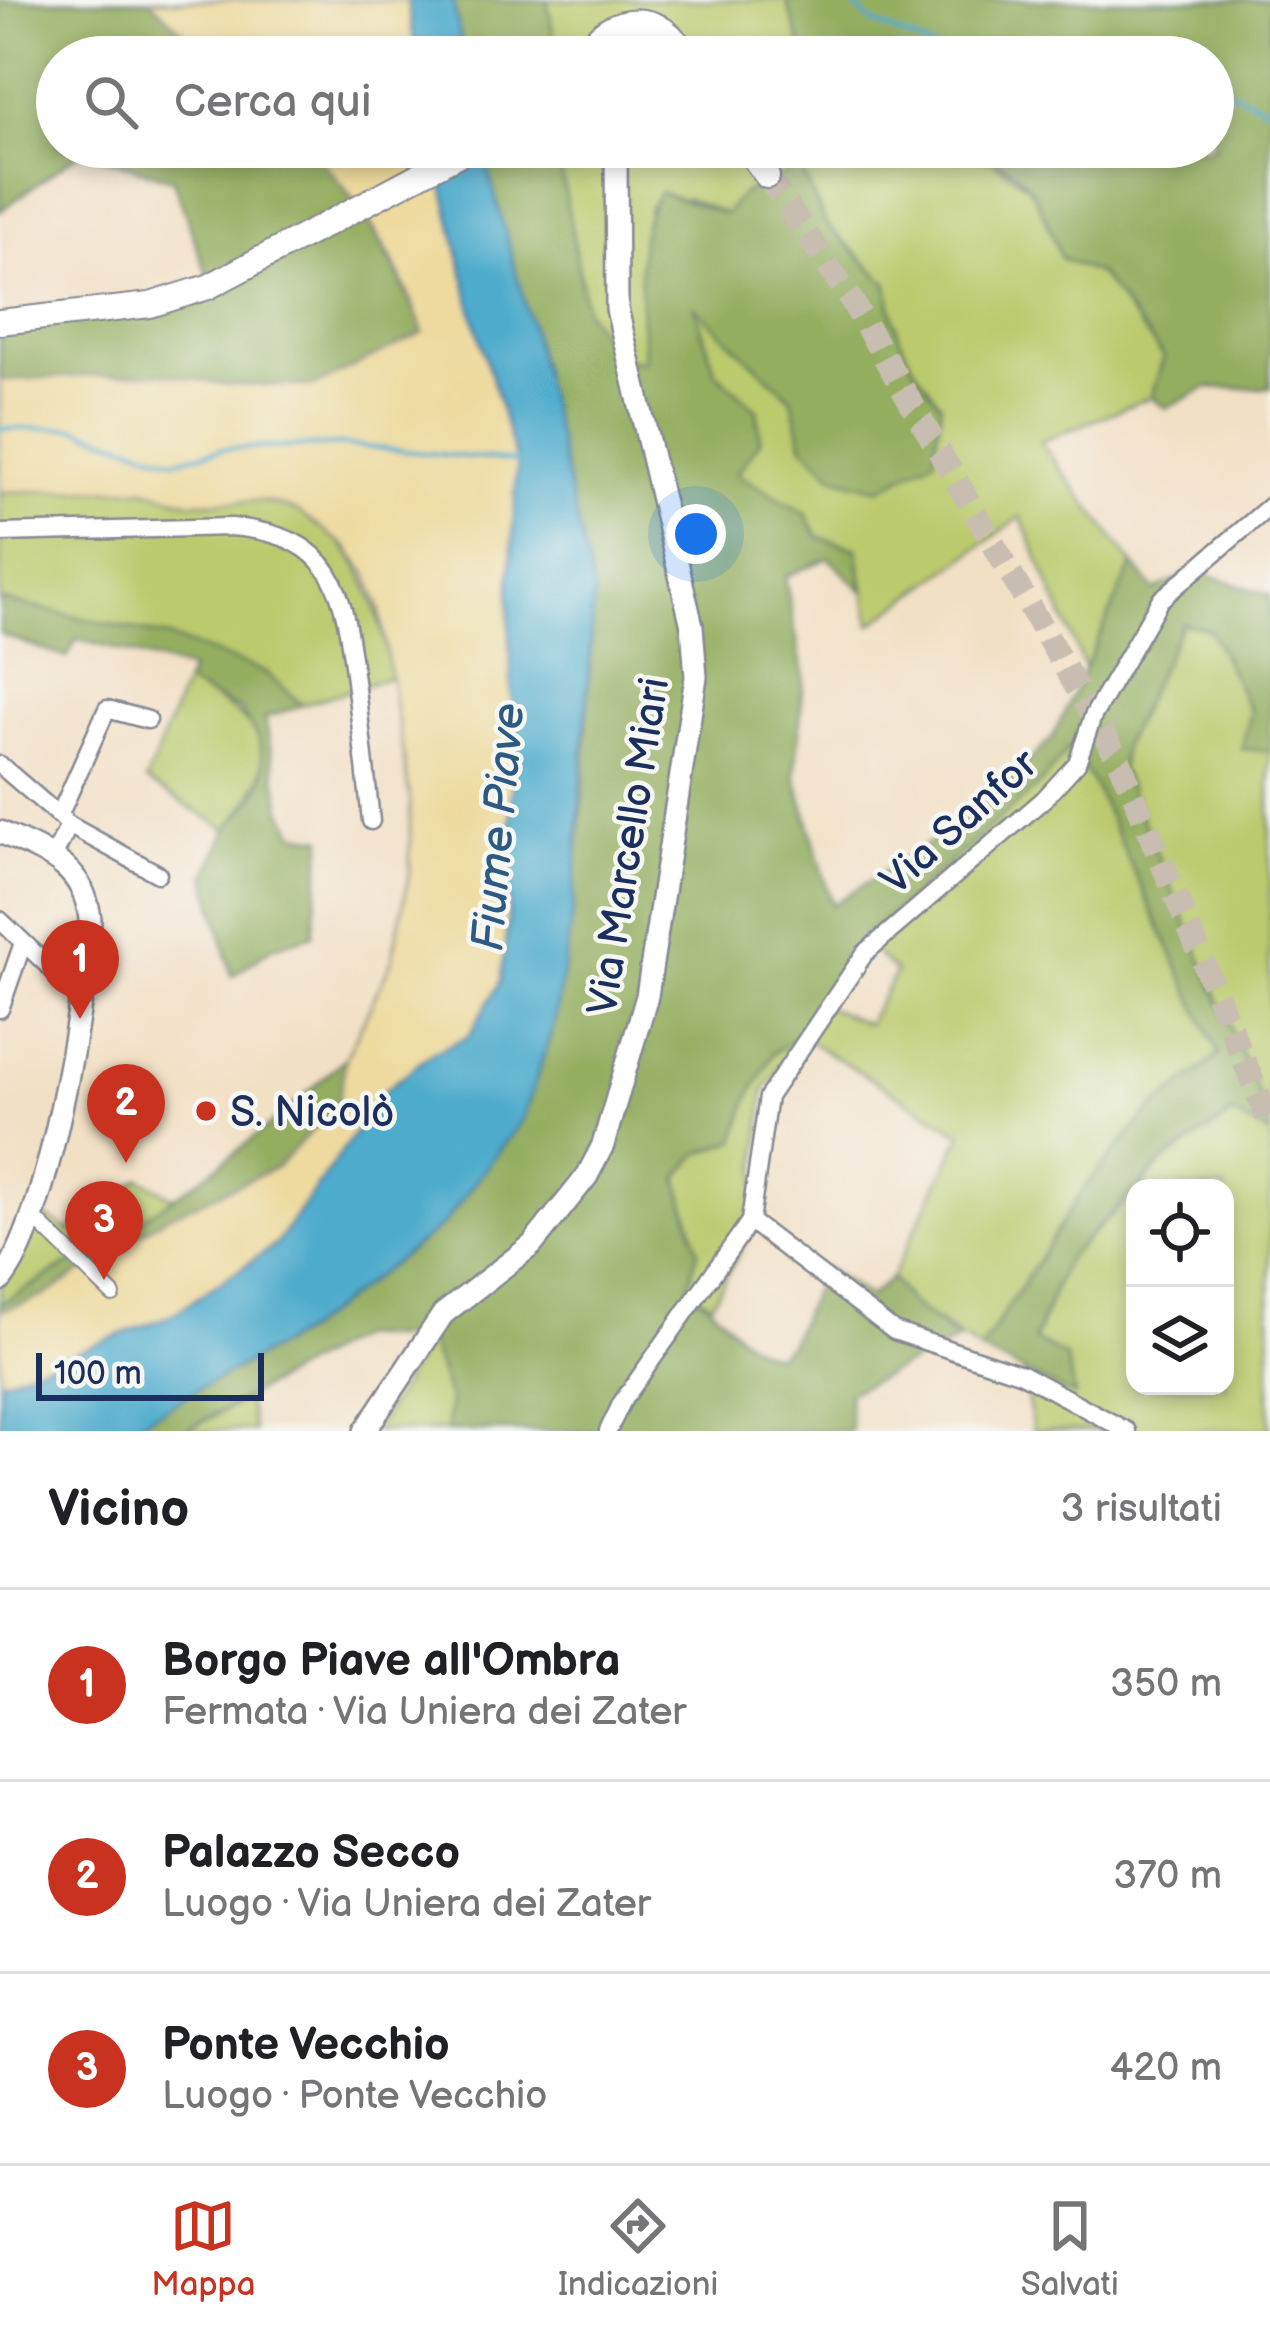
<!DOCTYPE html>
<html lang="it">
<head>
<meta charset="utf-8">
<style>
  body { margin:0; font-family:"Balsamiq Sans",sans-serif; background:#f6f6f6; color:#202124 }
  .controls { position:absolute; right:36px; bottom:36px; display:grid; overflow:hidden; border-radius:24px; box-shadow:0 6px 18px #0003 }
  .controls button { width:108px; height:108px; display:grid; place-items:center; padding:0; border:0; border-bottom:3px solid #e0e0e0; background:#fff; color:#202124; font:60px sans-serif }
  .scale { position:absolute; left:36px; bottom:30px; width:228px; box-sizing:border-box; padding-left:12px; border:6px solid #1b2f5e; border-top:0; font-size:33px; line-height:42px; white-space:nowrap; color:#1b2f5e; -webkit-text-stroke:9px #f6f6f2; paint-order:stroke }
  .you { position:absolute; left:696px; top:534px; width:42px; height:42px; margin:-30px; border:9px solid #fff; border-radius:50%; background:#1a73e8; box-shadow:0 0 0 18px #1a73e833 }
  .badge { display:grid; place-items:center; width:78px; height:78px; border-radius:50%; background:#c8321e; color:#fff; font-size:39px; font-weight:700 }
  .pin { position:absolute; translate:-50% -99px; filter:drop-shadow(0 3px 6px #0008) }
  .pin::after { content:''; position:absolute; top:63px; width:42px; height:36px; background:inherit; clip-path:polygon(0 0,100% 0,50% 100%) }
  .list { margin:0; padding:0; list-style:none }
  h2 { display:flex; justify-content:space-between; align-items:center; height:156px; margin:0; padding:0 48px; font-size:51px }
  h2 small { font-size:39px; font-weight:400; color:#757577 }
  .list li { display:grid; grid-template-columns:78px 1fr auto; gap:36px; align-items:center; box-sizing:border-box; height:192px; padding:0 48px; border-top:3px solid #e0e0e0 }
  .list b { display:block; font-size:45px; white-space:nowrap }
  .list p { margin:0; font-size:39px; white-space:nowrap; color:#757577 }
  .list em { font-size:39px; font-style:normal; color:#757577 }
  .icon { flex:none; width:66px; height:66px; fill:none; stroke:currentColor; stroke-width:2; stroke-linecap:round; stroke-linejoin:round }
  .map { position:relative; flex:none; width:1270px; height:1431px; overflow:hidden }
  .search { position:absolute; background:#fff; box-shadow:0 6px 18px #0003; left:36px; right:36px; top:36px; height:132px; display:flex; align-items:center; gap:30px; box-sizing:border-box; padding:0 42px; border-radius:66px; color:#757577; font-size:45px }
  .sheet { height:732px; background:#fff }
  nav { display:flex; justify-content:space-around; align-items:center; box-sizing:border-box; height:168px; border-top:3px solid #e0e0e0; background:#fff; font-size:33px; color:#757577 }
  nav a { display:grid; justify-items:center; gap:6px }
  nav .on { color:#c8321e }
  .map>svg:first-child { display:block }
  .green { fill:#bbca6d; stroke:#6b7c66; stroke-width:3 }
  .forest { fill:#94ae60; stroke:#586e5f; stroke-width:3 }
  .sand { fill:#eeda9e; stroke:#84847e; stroke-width:3 }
  .water { fill:#4dabcc; stroke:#346d95; stroke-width:3 }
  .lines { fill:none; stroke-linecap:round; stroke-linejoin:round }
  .stream { stroke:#4dabcc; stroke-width:4.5 }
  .secondary-tunnel { stroke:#c7bdb0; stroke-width:24; stroke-dasharray:24 12; stroke-linecap:butt }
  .pedestrian-casing { stroke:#868892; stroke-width:18 }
  .minor-casing { stroke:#868892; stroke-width:21 }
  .tertiary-casing { stroke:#868892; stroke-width:26 }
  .secondary-casing { stroke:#868892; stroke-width:28 }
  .pedestrian { stroke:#fff; stroke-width:14 }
  .minor { stroke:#fff; stroke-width:16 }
  .tertiary { stroke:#fff; stroke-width:21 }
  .secondary { stroke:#fff; stroke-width:24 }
  .poi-dot { fill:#c8321e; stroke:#f6f6f2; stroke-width:4.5 }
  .labels { text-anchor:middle; stroke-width:9; stroke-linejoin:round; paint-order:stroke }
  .street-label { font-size:42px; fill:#1b2f5e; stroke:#f6f6f2 }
  .poi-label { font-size:42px; fill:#1b2f5e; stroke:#f6f6f2; text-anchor:start }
  .water-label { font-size:45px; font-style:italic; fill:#2c5a84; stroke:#f6f6f2 }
</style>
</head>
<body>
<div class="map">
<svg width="1270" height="1431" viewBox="0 0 1270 1431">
  <rect width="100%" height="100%" fill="#f6f6f2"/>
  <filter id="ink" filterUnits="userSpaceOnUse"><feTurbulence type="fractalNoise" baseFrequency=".00833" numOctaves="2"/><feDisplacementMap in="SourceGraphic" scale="24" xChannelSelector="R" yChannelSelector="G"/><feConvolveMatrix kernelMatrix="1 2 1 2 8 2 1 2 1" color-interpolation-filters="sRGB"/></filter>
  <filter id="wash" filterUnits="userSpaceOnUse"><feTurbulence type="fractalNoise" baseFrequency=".004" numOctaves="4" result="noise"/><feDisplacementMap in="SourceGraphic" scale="48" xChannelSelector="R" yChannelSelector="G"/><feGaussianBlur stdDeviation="2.7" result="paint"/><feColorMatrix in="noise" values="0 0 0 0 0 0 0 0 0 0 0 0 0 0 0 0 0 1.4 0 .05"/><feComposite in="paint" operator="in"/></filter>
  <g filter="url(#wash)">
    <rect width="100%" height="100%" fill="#f2e0c5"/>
    <g class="green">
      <path d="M 547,0 L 786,0 L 805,57 L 556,57 Z"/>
      <path d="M 557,147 L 925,147 L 992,160 L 1036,193 L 1061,258 L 1100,275 L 1164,357 L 1151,397 L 1040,442 L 1133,564 L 1085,669 L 1021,517 L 871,625 L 856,548 L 818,537 L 806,514 L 735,473 L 760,441 L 757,410 L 715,371 L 694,305 L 792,399 L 803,446 L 941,404 C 910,365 892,335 888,284 L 826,224 L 800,169 L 725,214 L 687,198 L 649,206 L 643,253 L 644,362 L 618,359 L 585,312 Z"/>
      <path d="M 34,489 C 70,489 110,484 146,490 C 161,492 176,500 191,502 C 216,504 241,497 266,502 C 357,518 378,599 391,677 L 302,705 L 265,672 L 0,600 L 0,492 Z"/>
      <path d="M 1182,623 L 1210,630 L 1250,711 L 1243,749 L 1270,751 L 1270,1121 L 1121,769 L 1123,746 Z"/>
      <path d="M 185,683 C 264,723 293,752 227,829 L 146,781 Z"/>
      <path d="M 1070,746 L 1095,787 L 1219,1055 L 1151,1110 L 1085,1187 L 980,1351 L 911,1304 L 891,1278 L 962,1134 L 799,1035 L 764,1091 L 752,1230 L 712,1303 L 686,1291 L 698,1250 L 678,1178 L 698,1154 L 736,1140 C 744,1112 753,1073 775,1052 C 791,1035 808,1024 823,1005 L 867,1024 L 896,972 L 861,940 L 1040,783 Z"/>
      <path d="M 1233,1114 L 1270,1134 L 1270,1430 L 1033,1431 L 1023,1371 L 1066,1259 L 1135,1193 L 1135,1386 L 1225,1386 L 1225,1188 L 1140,1188 L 1163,1162 Z"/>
      <path d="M 140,1178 L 177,1200 L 0,1304 L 0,1286 L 38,1211 L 69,1231 Z"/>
      <path d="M 429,1340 L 450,1401 L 447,1431 L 374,1431 Z"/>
      <path d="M 247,1400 L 254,1431 L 184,1431 Z"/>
    </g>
    <g class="forest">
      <path d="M 0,0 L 149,0 L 210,57 L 57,57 L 57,147 L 307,147 C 361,198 395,264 424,332 L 315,386 L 228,385 L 160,373 L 0,380 L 0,326 L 214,293 L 173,180 L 82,151 L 0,211 Z"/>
      <path d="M 453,0 L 547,0 L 556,48 L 550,57 L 464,57 Z"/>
      <path d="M 786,0 L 1270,0 L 1270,388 L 1207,388 L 1166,408 L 1151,397 L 1164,357 L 1100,275 L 1061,258 C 1047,222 1034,172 991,160 C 967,153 950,157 925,147 L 1213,147 L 1213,57 L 805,57 Z"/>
      <path d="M 518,147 L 557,147 L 586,312 L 618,359 L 644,361 C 644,312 628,232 660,192 L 725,214 L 742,194 L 800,168 L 826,224 L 888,284 C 892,335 910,365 941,404 L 934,459 L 879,489 L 835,477 L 803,446 L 792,399 L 695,308 L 715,371 L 757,410 L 760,441 L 736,474 L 806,514 L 818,537 L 857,548 L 864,592 L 828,558 L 785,577 L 804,678 L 795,774 L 832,905 L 982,809 L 1053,737 L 1133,564 L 1154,590 L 1197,571 L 1270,595 L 1270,751 L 1242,749 L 1250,711 L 1210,630 L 1182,623 L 1123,746 L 1121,769 L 1270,1121 L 1270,1134 L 1232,1114 L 1163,1162 L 1066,1259 L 1034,1340 L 1066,1357 L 1075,1396 L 980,1351 L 1085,1187 L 1151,1110 L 1219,1055 L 1095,787 L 1070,747 L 1041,783 L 861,940 L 823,1005 L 800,1035 L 773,1053 L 748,1100 L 736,1140 L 698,1154 L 678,1178 L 698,1250 L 687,1291 C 729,1311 729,1342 775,1355 L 789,1344 L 824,1267 L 869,1297 L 891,1278 L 911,1304 L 959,1340 L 848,1393 L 851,1431 L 447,1431 L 450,1401 L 429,1340 L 358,1336 L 184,1431 L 124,1431 L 303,1332 L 443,1225 L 523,1119 L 554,1025 L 582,813 L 594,594 L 485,163 Z"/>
      <path d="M 0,600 L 168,637 L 265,672 L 302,705 L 265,718 L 282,809 L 296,834 L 323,838 L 313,935 L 273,947 L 232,976 L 206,877 L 227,829 L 255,797 L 264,771 L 259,739 L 239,710 L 185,683 L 190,670 L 77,639 L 67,658 L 5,636 L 0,633 Z"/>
      <path d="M 346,1057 L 338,1102 L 277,1167 L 166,1217 L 44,1296 L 0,1311 L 0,1304 C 129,1232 240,1160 346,1057 Z"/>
    </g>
    <g class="sand">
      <path d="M 149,0 L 407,0 L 417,57 L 210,57 Z"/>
      <path d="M 307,147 L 434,147 L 474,317 L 517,464 L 509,599 L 513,756 L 508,919 L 501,981 L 469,1036 L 434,1052 L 385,1090 L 276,1244 L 172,1315 L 0,1381 L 0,1311 L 44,1296 L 166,1217 L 277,1167 L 338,1103 L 346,1057 L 392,960 L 410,871 L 410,798 L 379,606 L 367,574 L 347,547 L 297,511 L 265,501 L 190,502 L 145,489 L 0,492 L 0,380 L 160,373 L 228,385 L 315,386 L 423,332 C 401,265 359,196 307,147 Z"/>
    </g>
    <g class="water">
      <path d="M 407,0 L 453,0 L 464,57 L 417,57 Z"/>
      <path d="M 434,147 L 482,147 L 532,330 L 594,594 L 573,912 L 554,1025 L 523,1119 L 443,1225 L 303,1332 L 124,1431 L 0,1431 L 0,1381 L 172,1315 L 276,1245 L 385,1090 L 434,1052 L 469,1036 L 501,981 L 508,919 L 513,756 L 509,599 L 517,464 L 474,318 Z"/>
    </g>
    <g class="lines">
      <g class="stream">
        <path d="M 849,0 L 870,21 L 951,57"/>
        <path d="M 1061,57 L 1143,49 L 1159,57"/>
        <path d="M 1213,84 L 1270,108"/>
        <path d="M 0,429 L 74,428 L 175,460 L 223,449 L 342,445 L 519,462"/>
      </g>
    </g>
  </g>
  <g filter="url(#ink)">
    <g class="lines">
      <path class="secondary-tunnel" d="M 767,176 L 850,298 L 1120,762 L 1270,1123"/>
      <defs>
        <path id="pedestrian" d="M 33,1217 L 113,1295"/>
        <g id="minor">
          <path d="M 0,533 L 231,527 C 336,535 344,591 355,681 C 361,728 366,774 371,821"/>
          <path d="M 0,765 L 64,820"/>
          <path d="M 59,816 L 107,709 L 148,720"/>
          <path d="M 54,856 L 69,825 L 158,874"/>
          <path d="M 0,920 L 79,995"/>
          <path d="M 0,1009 L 23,943"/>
          <path d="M 750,1221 L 894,1331 L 1022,1374 L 1127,1431"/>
          <path d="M 608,1431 L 622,1402 L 750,1221 L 768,1097 L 865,953 L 1044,799 L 1077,763 L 1093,716 L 1160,600 L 1270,506"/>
        </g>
        <g id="tertiary">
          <path d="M 0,832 C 45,853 84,864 90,919 C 85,997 48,1226 0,1281"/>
          <path d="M 365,1431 L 443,1314 L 532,1245 L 587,1176 L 603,1145 L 647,996 L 696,677 L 692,626 L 617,309 L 616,147"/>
        </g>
        <g id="secondary">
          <path d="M 585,57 C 605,10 665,9 685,57"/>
          <path d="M 746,147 L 767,176"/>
          <path d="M 0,322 L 150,305 L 208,287 L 472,147"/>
        </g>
      </defs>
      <use href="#pedestrian" class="pedestrian-casing"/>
      <use href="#minor" class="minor-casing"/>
      <use href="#tertiary" class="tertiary-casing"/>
      <use href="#secondary" class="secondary-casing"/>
      <use href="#pedestrian" class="pedestrian"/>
      <use href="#minor" class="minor"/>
      <use href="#tertiary" class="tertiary"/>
      <use href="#secondary" class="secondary"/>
    </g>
  </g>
  <circle class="poi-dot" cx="206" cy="1111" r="12"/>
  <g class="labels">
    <g class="street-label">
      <text transform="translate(958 821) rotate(-42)" y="15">Via Sanfor</text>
      <text transform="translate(627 846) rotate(-81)" y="15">Via Marcello Miari</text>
    </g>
    <g class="poi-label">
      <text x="230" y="1126">S. Nicolò</text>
    </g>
    <g class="water-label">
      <text transform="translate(497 827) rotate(-85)" y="16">Fiume Piave</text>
    </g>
  </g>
</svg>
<div class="controls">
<button><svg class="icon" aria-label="locate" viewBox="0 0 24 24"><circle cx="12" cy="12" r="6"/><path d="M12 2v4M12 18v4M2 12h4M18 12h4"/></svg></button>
<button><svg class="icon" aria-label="layers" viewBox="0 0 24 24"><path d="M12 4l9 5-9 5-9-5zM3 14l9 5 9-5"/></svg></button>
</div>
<div class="scale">100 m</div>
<div class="you"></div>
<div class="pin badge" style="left:80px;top:1019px">1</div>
<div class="pin badge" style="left:126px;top:1163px">2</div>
<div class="pin badge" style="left:104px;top:1280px">3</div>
<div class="search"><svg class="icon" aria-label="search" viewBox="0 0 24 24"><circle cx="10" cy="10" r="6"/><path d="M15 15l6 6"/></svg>Cerca qui</div>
</div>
<section class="sheet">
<h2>Vicino<small>3 risultati</small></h2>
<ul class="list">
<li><span class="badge">1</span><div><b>Borgo Piave all'Ombra</b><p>Fermata · Via Uniera dei Zater</p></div><em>350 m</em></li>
<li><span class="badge">2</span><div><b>Palazzo Secco</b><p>Luogo · Via Uniera dei Zater</p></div><em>370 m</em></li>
<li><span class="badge">3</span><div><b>Ponte Vecchio</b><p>Luogo · Ponte Vecchio</p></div><em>420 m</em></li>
</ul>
</section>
<nav>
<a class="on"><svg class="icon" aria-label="map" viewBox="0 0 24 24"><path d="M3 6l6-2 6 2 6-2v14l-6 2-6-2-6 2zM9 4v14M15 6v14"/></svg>Mappa</a>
<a><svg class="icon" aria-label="directions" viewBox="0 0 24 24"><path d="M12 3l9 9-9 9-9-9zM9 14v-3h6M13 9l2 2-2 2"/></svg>Indicazioni</a>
<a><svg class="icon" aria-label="saved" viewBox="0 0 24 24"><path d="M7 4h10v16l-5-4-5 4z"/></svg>Salvati</a>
</nav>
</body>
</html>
